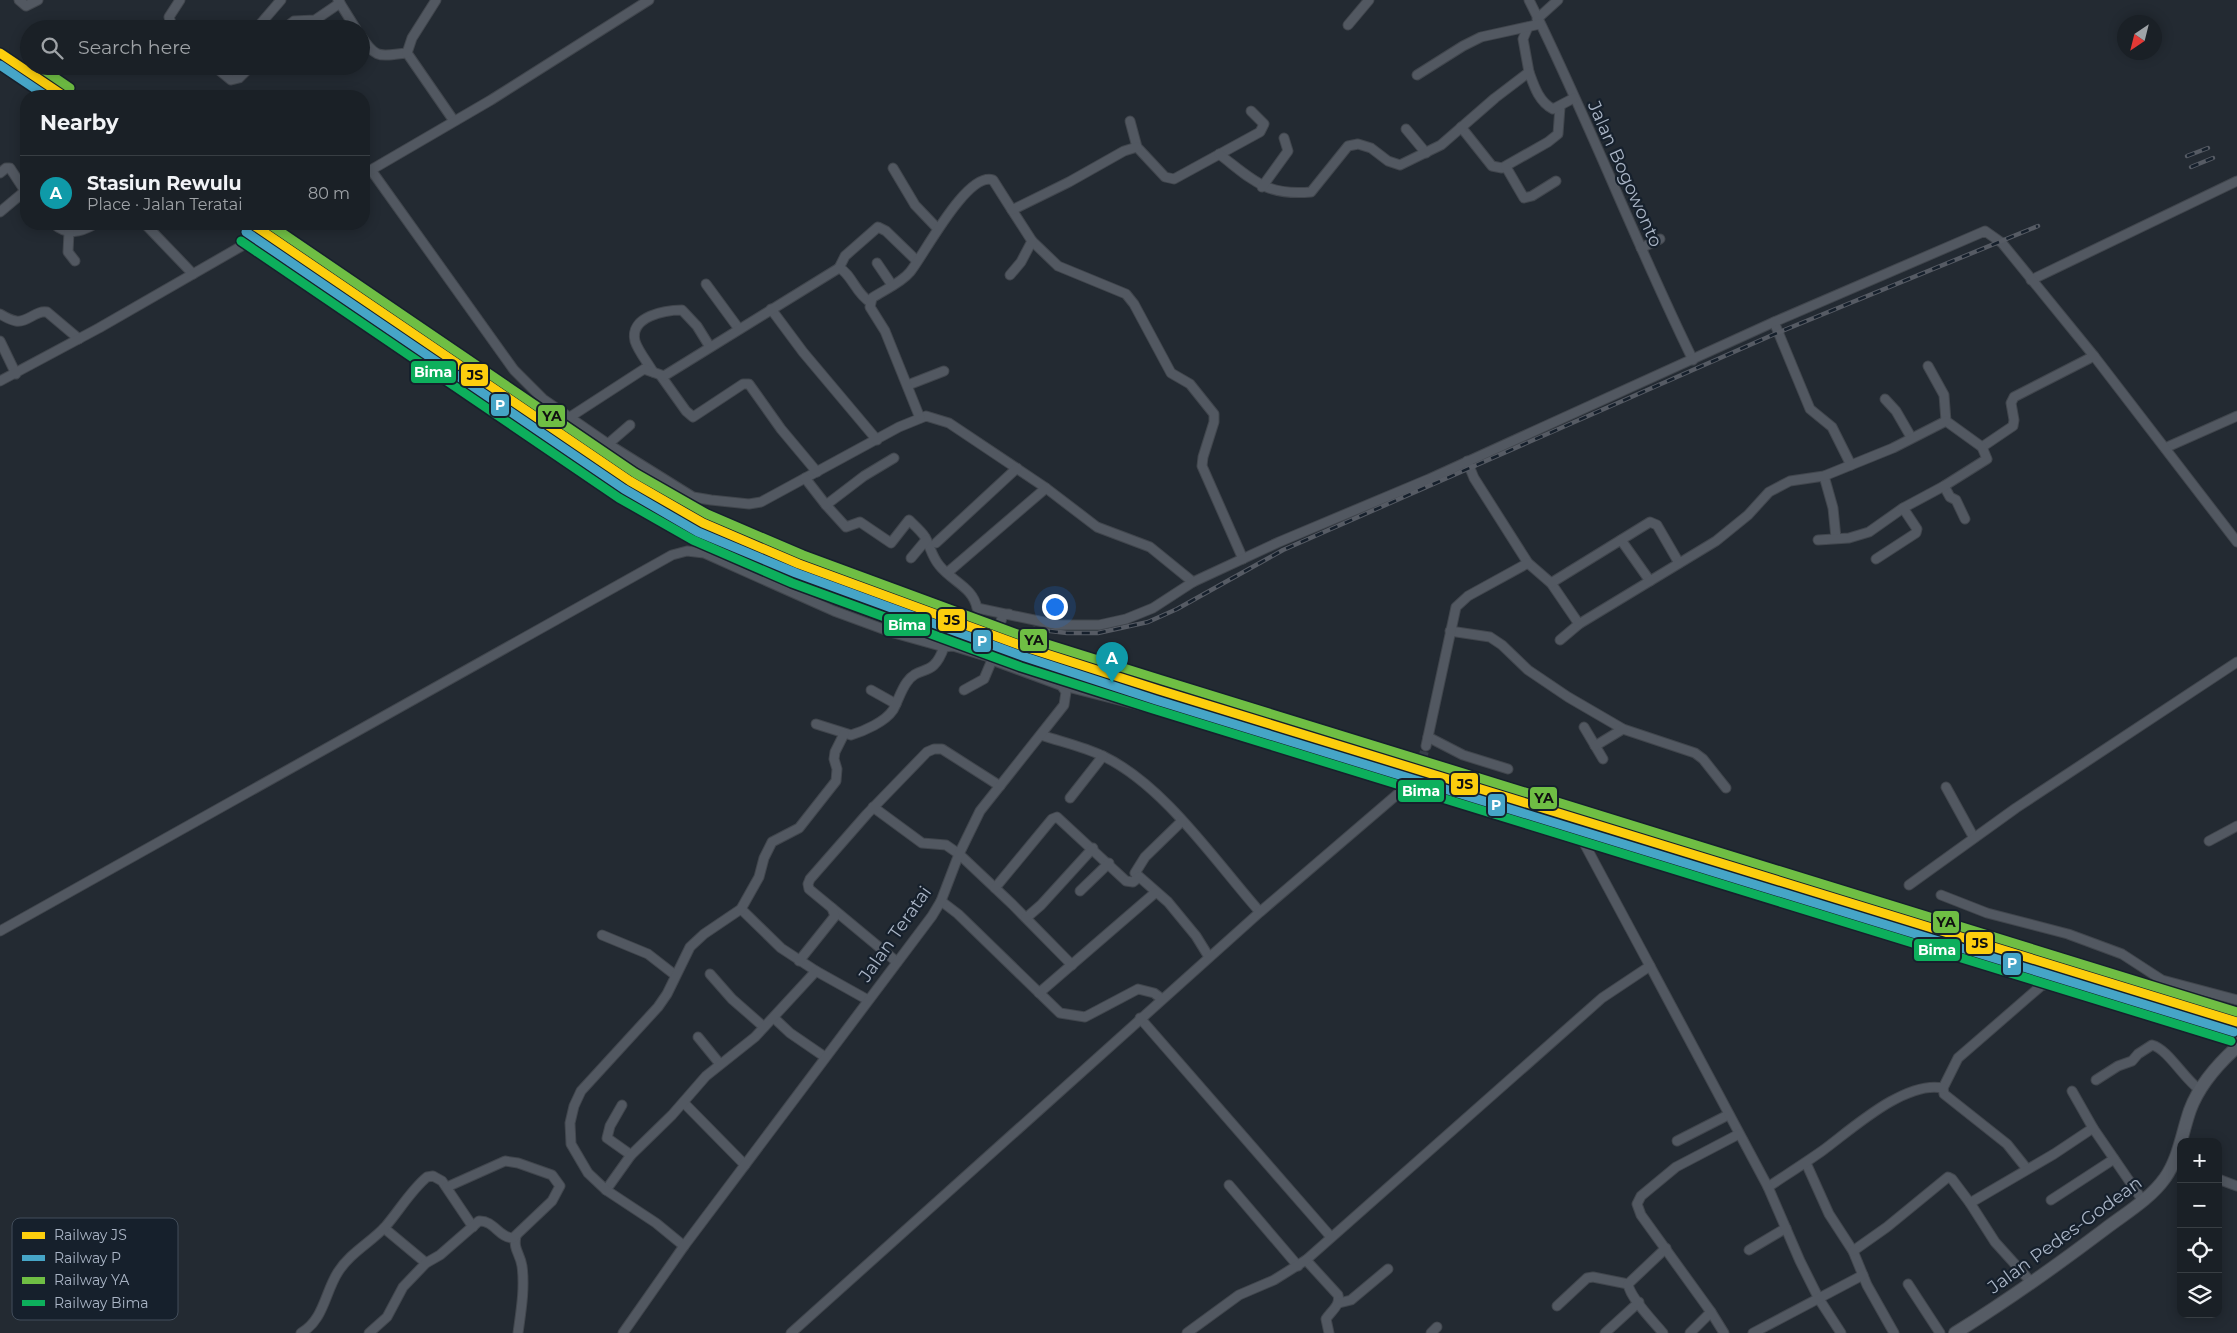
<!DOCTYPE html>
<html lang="en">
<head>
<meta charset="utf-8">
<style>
  body { margin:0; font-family:Montserrat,sans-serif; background:#23282e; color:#f1f3f6 }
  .controls { position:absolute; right:15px; bottom:15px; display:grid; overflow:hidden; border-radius:10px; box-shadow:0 2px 12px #0003 }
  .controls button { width:45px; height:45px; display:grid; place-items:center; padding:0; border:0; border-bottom:1px solid #383e43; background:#1a2026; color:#f1f3f6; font:25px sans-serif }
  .compass { position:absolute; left:2117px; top:15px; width:45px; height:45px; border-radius:50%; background:#1a2026; box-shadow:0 2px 12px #0003; rotate:215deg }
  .you { position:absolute; left:1054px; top:606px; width:18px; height:18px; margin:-12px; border:4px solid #fff; border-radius:50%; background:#1a73e8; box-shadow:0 0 0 8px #1a73e833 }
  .badge { display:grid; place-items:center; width:32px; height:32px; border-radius:50%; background:#8c9099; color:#fff; font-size:16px; font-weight:700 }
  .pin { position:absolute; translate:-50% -41px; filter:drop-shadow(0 1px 2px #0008) }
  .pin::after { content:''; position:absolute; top:26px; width:18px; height:15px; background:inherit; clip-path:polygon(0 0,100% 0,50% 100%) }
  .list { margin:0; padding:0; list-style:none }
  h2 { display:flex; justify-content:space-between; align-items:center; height:65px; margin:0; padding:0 20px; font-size:21px }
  h2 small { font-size:16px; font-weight:400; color:#9fa3a7 }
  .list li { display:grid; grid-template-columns:32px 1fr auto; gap:15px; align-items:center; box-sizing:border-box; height:75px; padding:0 20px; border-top:1px solid #383e43 }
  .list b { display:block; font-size:19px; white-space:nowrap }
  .list p { margin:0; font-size:16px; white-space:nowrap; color:#9fa3a7 }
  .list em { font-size:16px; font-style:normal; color:#9fa3a7 }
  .icon { flex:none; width:28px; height:28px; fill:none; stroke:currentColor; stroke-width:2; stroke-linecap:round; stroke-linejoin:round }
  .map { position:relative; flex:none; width:2237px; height:1333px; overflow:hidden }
  .search { position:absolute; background:#1a2026; box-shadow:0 2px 12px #0003; left:20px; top:20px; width:350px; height:55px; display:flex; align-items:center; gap:12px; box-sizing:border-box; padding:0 18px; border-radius:28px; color:#9fa3a7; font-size:19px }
  .panel { position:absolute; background:#1a2026; box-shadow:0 2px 12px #0003; left:20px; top:90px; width:350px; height:140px; border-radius:20px }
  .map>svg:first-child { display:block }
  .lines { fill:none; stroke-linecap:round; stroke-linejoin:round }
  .street-tunnel { stroke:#373f48; stroke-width:9; stroke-dasharray:9 4.5; stroke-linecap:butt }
  .street-casing { stroke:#41464d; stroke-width:11 }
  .secondary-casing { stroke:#41464d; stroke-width:14 }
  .street { stroke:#525861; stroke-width:9 }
  .secondary { stroke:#565c65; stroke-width:12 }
  .rail-casing { stroke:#565b64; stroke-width:4.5 }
  .rail { stroke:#16202c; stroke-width:2.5; stroke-dasharray:8; stroke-linecap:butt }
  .rail-1-casing { stroke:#16202c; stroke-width:12 }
  .rail-2-casing { stroke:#16202c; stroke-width:12 }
  .rail-3-casing { stroke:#16202c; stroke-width:12 }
  .rail-4-casing { stroke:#16202c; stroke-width:12 }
  .rail-1 { stroke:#fcce0d; stroke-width:9 }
  .rail-2 { stroke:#46a5c7; stroke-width:9 }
  .rail-3 { stroke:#6fbe44; stroke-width:9 }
  .rail-4 { stroke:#0daf5c; stroke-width:9 }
  .labels { text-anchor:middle; stroke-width:4.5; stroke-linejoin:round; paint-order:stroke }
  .street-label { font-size:18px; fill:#aab5c6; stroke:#16202c }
  .key { fill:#16202c; stroke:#424d5a; stroke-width:1 }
  .key-label { font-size:14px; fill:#aab5c6 }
  .line-badge { stroke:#16202c; stroke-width:2 }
  .badge-label { font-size:14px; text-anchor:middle; font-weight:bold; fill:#fff }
  .pale-badge-label { font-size:14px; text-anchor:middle; font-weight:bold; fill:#111 }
</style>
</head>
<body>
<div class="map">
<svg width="2237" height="1333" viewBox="0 0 2237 1333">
  <rect width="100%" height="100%" fill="#232a32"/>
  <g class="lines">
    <path class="street-tunnel" d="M 1418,773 L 1426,746"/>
    <defs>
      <g id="street">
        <path d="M 19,0 L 26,6 L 38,0"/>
        <path d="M 338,0 L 356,29"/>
        <path d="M 1529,0 C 1588,118 1635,242 1693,360"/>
        <path d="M 1537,19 L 1558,0"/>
        <path d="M 1348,25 L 1369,0"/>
        <path d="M 1528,27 L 1523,39 L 1529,72"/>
        <path d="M 170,29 L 172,26 L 169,17 L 180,0"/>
        <path d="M 256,29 L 281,0"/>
        <path d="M 284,29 L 294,21 L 315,20 L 340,3"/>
        <path d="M 361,36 C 377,61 381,55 407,53 L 454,121"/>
        <path d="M 407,53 L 412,38 L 436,0"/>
        <path d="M 214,66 L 231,80 L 239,78 L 251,66"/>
        <path d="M 1417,75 L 1463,46 L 1481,37 L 1540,24"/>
        <path d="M 1130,121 L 1137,147 L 1165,177 L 1174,179 L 1260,132 L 1264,124 L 1251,111"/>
        <path d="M 1461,127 L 1492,166 L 1502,168 L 1548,142 L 1558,134 L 1560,107"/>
        <path d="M 1406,129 L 1426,153"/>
        <path d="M 1219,154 C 1253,180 1265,196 1311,192 L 1348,146 L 1358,144 L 1371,148 L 1388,161 L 1400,165 L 1441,145 L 1495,98 L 1529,72 C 1534,86 1539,102 1553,109 L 1574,98"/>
        <path d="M 1506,167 L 1524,198 L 1532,196 L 1556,181"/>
        <path d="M 893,168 L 915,205 L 937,228"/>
        <path d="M 371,170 L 514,370 L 543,399 L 608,444 L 693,497 L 711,500 L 749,504 L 761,502 L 899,427 L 926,416 L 949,423 L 1046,488 L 1097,527 L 1150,547 L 1193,582"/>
        <path d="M 0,173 L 6,168 L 10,168 L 25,191"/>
        <path d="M 364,174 L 491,100 L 649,0"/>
        <path d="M 1262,187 L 1288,151 L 1284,138"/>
        <path d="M 0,212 L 25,191 L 26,192"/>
        <path d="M 54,224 C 67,236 81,232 95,224"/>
        <path d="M 145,224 L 193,274"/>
        <path d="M 69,232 L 68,252 L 75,261"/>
        <path d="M 1032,241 L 1058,266 L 1126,294 L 1134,304 L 1171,373 L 1190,384 L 1214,414 L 1214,422 L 1203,457 L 1202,466 L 1243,559"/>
        <path d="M 1641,248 L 1660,239"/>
        <path d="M 877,263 L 892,285"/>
        <path d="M 839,268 L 845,256 L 878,227 L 886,231 L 917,261"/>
        <path d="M 1010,275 L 1021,262 L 1032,241 L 1012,210"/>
        <path d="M 2031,280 L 2237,181"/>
        <path d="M 706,284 L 739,329"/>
        <path d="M 771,309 L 803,352 L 877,440"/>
        <path d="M 0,314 C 5,317 10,320 16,321 C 27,323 36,310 47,312 L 79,339"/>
        <path d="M 1774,322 L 1810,409 L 1832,427 L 1851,465"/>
        <path d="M 0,341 L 16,374"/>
        <path d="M 1928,366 L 1944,395 L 1946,421 L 1982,447 L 2013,426 L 2014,420 L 2011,403 L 2014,397 L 2094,356"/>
        <path d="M 653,372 C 648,363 638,351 635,341 C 629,316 666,310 682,310 L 697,326 L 710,347"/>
        <path d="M 661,376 L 686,411 L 693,417 L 743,384 L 749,384 L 781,429 L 817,472"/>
        <path d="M 0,381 L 99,328 L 280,224"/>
        <path d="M 908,385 L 944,371"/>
        <path d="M 1885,399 L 1896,411 L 1911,437"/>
        <path d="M 570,417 L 644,369 L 664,376 L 839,268 C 851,273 856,294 870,302"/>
        <path d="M 920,418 L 885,331 L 870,307 L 872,298 C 884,290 901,283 910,272 C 924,255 967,171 993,180 L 1012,210 L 1069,182 L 1124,151 L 1137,147"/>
        <path d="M 608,444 L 630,425"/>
        <path d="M 2165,448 L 2237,416"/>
        <path d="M 1467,461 L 1474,478 L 1528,563 L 1551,583 L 1579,624"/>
        <path d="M 1824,476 L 1833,508 L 1836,538"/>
        <path d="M 805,478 L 826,505 L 846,527 L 860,522 L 891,543 L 909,520 C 914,525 921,531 925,537 C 930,546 932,557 939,565 C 951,581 973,587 977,608 L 1058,625 L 1099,625 L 1126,619 L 1153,608 L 1193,582 L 1279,542 L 1429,479 L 1774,322 L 1985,231 L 2002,243 L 2094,356 L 2237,542"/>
        <path d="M 1944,486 L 1950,497 L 1956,500 L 1965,519"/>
        <path d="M 826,505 L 864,476 L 894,458"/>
        <path d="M 1621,540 L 1650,581"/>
        <path d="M 1818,540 L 1849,538 L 1869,532 L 1903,508 L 1944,486 L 1987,459 L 1982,447"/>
        <path d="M 936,543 L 1017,468"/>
        <path d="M 911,558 L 926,540"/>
        <path d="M 1876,559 L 1916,533 L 1917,529 L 1903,508"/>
        <path d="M 947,573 L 1046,488"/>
        <path d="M 1551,583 L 1650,522 L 1657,525 L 1679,563"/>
        <path d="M 1450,631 L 1490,637 L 1502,645 L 1528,670 L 1568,697 L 1623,729 L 1695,753 L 1703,759 L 1726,788"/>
        <path d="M 1560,640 L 1579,624 L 1716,541 L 1748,515 L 1769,492 L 1790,481 L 1824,476 L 1893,448 L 1946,421"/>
        <path d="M 953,646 L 956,636"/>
        <path d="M 989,657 L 1003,615 L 1009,614"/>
        <path d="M 871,690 L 896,704"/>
        <path d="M 964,690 L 984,679 L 992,660"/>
        <path d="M 816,724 L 851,735 C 864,731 885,722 893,710 C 898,701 901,690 907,682 C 920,664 933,679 944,647"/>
        <path d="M 1584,727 L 1603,759"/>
        <path d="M 1041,735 C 1062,742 1084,747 1103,756 C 1164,785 1215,861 1260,912"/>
        <path d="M 1428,737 L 1463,755 L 1508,769"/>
        <path d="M 1426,746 L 1456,607 L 1468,596 L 1528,563"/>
        <path d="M 1595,746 L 1623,729"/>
        <path d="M 1408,784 L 1415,783 L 1424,787 L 1578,838 L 1584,843 L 1650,966"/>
        <path d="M 1946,787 L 1974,838"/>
        <path d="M 1070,798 L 1103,756"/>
        <path d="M 873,807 L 922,843 L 946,845 L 959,854 L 1012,904 L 1072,965"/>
        <path d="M 1182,821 L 1145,857 L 1135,873 L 1168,902 L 1196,936 L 1209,957"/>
        <path d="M 2209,841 L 2237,826"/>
        <path d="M 1909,885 L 2016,808 L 2237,662"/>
        <path d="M 995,888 L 1052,819 L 1057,817 L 1126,881 L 1133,882 L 1139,877"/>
        <path d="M 1080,891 L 1109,863"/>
        <path d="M 1941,895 L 1987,913 L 2068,934 L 2122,954 L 2162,980 L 2237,1000"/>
        <path d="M 941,901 L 958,914 L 1060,1013 L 1085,1017 L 1138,989 L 1154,993 L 1162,999"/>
        <path d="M 832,908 L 897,962"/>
        <path d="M 741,909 L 781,948 L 816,971"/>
        <path d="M 1026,918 L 1041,905 L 1093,848"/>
        <path d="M 0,931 L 672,555 L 687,551 L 704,553 L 834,611 L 894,633 L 944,647 L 953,646 L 989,657 L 992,660 L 1060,685 L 1158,710 L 1177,710 L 1237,723 L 1275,734 L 1321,750 L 1342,760 L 1400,776 L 1408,784"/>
        <path d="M 602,935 L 648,954 L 675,975"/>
        <path d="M 799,961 L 835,916 L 832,908 L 809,889 L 808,884 L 810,879 L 867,814 L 927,752 L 934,749 L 942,749 L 1000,786"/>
        <path d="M 710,974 L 732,999 L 764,1027"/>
        <path d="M 1039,993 L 1156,892"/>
        <path d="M 774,1018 L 790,1033 L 825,1057"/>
        <path d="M 1140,1018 L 1331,1237"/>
        <path d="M 698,1037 L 720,1064"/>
        <path d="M 2096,1080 L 2118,1066 L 2132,1061 L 2138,1054 L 2152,1045 C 2168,1049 2184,1079 2200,1090"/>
        <path d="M 684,1103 L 745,1165"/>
        <path d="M 622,1105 L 610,1126 L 607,1138 L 631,1155"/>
        <path d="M 2093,1128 L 2143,1201"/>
        <path d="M 1677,1141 L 1728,1115"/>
        <path d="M 1806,1163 L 1829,1214 L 1853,1251 L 1867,1285 L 1894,1333"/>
        <path d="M 2027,1169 L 2007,1144 L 1944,1094 L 1943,1088 L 1958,1058 L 2041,986 L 2051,983 L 2071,985 L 2237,1035"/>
        <path d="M 2218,1179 L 2237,1186"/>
        <path d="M 1229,1185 L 1298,1266"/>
        <path d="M 1768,1187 C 1786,1175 1805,1163 1822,1151 C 1852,1129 1905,1080 1943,1088"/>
        <path d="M 606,1190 L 631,1155 L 672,1115 L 706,1076 L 755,1037 L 816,971 L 868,1000"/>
        <path d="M 2051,1200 L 2114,1159"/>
        <path d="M 384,1228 L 426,1263"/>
        <path d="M 516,1236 C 513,1250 520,1253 522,1266 C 525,1288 521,1311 518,1333"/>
        <path d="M 684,1246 L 656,1223 L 606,1190 L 588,1173 L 571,1144 L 570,1123 L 574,1106 L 581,1091 L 658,1007 L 667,994 L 690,947 L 704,934 L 741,909 L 759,877 L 764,858 L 772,842 L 799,828 L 836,781 L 837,769 L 834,759 L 835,752 L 844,734"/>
        <path d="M 1749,1250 L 1786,1228"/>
        <path d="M 1853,1251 L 1887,1227 L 1948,1177 L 1952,1179 L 1970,1203"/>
        <path d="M 1306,1260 L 1338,1295 C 1341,1305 1331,1311 1326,1319 L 1329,1333"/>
        <path d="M 2032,1283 L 1995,1242 L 1970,1203 L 2054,1154 L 2093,1128 L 2072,1091"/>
        <path d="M 1908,1284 L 1940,1333"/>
        <path d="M 1339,1303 L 1351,1300 L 1388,1269"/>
        <path d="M 1557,1306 L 1587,1278 L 1593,1277 L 1628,1284"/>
        <path d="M 301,1333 C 324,1320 325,1292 338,1272 C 350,1253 370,1243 385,1227 C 399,1211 411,1190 427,1177 L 433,1176 L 442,1181 L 473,1227"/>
        <path d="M 369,1333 L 387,1317 L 403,1287 L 426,1263 L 440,1255 L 479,1221 C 494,1220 499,1238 513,1238 L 552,1201 L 560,1186 L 552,1175 L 518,1163 L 505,1161 L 447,1187"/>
        <path d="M 623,1333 L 684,1246 L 932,916 L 941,901 L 959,854 L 980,811 L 1064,705 L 1066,692 L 1061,685"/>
        <path d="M 791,1333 L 1260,912 L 1414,780 L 1418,773"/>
        <path d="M 1187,1333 L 1239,1295 L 1274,1280 L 1306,1260 L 1602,998 L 1650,966 L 1768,1187 L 1800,1261 L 1819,1299 L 1841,1333"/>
        <path d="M 1431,1333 L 1437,1327"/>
        <path d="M 1605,1333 L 1639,1302"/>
        <path d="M 1663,1333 C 1654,1322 1630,1298 1628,1284 L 1666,1248"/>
        <path d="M 1690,1333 L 1711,1312"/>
        <path d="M 1724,1333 L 1711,1312 L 1641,1215 L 1637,1204 L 1641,1196 L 1676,1167 L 1739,1134"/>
        <path d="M 1753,1333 L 1863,1275"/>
      </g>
      <path id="secondary" d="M 1955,1333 C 2007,1301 2056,1266 2105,1229 C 2126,1213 2150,1199 2165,1178 C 2179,1158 2182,1133 2190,1110 C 2199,1086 2218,1064 2237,1047"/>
    </defs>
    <use href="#street" class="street-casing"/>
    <use href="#secondary" class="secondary-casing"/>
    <use href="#street" class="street"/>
    <use href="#secondary" class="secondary"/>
    <defs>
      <g id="rail">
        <path d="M 2187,156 L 2208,148"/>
        <path d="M 2191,167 L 2213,158"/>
        <path d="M 1034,629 L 1067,633 L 1098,633 L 1148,622 L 1177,609 L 1283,550 L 1777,333 L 2038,226"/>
      </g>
    </defs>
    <use href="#rail" class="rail-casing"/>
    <use href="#rail" class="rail"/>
    <defs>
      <g id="rail-1">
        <path d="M 0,53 L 64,96"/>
        <path d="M 252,224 L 630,481 L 703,523 L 799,564 L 1028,648 L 1159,690 L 2237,1022"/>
      </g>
      <g id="rail-2">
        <path d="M 0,65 L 46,96"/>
        <path d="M 246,232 L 624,489 L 698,532 L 796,573 L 1025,657 L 1156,700 L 2234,1032"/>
      </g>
      <g id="rail-3">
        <path d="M 38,66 L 70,88"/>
        <path d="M 269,224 L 635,473 L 707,514 L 803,555 L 1031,639 L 1162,680 L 2237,1012"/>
      </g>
      <path id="rail-4" d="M 241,241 L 619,498 L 693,540 L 792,583 L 1021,667 L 1153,709 L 2231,1041"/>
    </defs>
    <use href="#rail-1" class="rail-1-casing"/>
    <use href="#rail-2" class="rail-2-casing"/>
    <use href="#rail-3" class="rail-3-casing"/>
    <use href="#rail-4" class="rail-4-casing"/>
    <use href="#rail-1" class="rail-1"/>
    <use href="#rail-2" class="rail-2"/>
    <use href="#rail-3" class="rail-3"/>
    <use href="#rail-4" class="rail-4"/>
  </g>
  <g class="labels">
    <g class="street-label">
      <text transform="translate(1625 174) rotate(66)" y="6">Jalan Bogowonto</text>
      <text transform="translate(895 934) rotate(-55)" y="6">Jalan Teratai</text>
      <text transform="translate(2065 1235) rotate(-36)" y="6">Jalan Pedes-Godean</text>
    </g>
  </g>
  <rect x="12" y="1218" width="166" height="102" rx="8" class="key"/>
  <rect x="22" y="1232" width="23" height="7" fill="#fcce0d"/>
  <rect x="22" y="1255" width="23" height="6" fill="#46a5c7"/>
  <rect x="22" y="1277" width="23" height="7" fill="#6fbe44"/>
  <rect x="22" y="1300" width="23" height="6" fill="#0daf5c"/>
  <g class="key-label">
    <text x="54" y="1240">Railway JS</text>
    <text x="54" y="1263">Railway P</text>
    <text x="54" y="1285">Railway YA</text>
    <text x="54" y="1308">Railway Bima</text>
  </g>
  <g class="line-badge">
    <rect x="410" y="360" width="47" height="24" rx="5" fill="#0daf5c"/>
    <rect x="460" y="363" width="29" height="24" rx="5" fill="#fcce0d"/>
    <rect x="490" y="393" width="20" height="24" rx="5" fill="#46a5c7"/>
    <rect x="537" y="404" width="29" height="24" rx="5" fill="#6fbe44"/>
    <rect x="937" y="608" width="29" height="24" rx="5" fill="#fcce0d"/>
    <rect x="883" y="613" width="48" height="24" rx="5" fill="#0daf5c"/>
    <rect x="1019" y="628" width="29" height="24" rx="5" fill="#6fbe44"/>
    <rect x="972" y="629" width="20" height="24" rx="5" fill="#46a5c7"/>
    <rect x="1450" y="772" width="29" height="24" rx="5" fill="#fcce0d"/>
    <rect x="1397" y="779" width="48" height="24" rx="5" fill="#0daf5c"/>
    <rect x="1529" y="786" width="29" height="24" rx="5" fill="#6fbe44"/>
    <rect x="1487" y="793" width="19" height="24" rx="5" fill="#46a5c7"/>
    <rect x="1932" y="910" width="28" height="24" rx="5" fill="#6fbe44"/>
    <rect x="1965" y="931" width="29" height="24" rx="5" fill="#fcce0d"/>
    <rect x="1913" y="938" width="48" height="24" rx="5" fill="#0daf5c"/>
    <rect x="2002" y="952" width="20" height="24" rx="5" fill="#46a5c7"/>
  </g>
  <g class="badge-label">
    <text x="433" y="377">Bima</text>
    <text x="500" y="410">P</text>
    <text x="907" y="630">Bima</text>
    <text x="982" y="646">P</text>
    <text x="1421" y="796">Bima</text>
    <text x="1496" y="810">P</text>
    <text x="1937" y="955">Bima</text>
    <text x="2012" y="968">P</text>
  </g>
  <g class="pale-badge-label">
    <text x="475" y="380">JS</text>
    <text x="552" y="421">YA</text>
    <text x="952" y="625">JS</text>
    <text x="1034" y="645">YA</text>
    <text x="1465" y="789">JS</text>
    <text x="1544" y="803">YA</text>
    <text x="1946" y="927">YA</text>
    <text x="1980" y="948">JS</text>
  </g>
</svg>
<div class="controls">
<button>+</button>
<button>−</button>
<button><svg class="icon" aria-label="locate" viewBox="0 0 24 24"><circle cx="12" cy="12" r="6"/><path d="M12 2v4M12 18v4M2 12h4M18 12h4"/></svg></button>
<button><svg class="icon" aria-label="layers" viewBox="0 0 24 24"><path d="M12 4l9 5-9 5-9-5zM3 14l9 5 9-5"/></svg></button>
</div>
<svg class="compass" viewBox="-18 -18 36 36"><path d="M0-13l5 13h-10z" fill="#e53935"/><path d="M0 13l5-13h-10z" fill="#9fa3a7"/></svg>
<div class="you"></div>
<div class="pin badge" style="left:1112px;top:683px;background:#0f9aa8">A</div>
<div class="search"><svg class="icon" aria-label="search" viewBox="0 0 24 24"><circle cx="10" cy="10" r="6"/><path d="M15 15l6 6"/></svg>Search here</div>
<section class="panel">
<h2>Nearby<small></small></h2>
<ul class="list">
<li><span class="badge" style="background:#0f9aa8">A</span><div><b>Stasiun Rewulu</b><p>Place · Jalan Teratai</p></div><em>80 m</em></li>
</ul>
</section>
</div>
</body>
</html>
